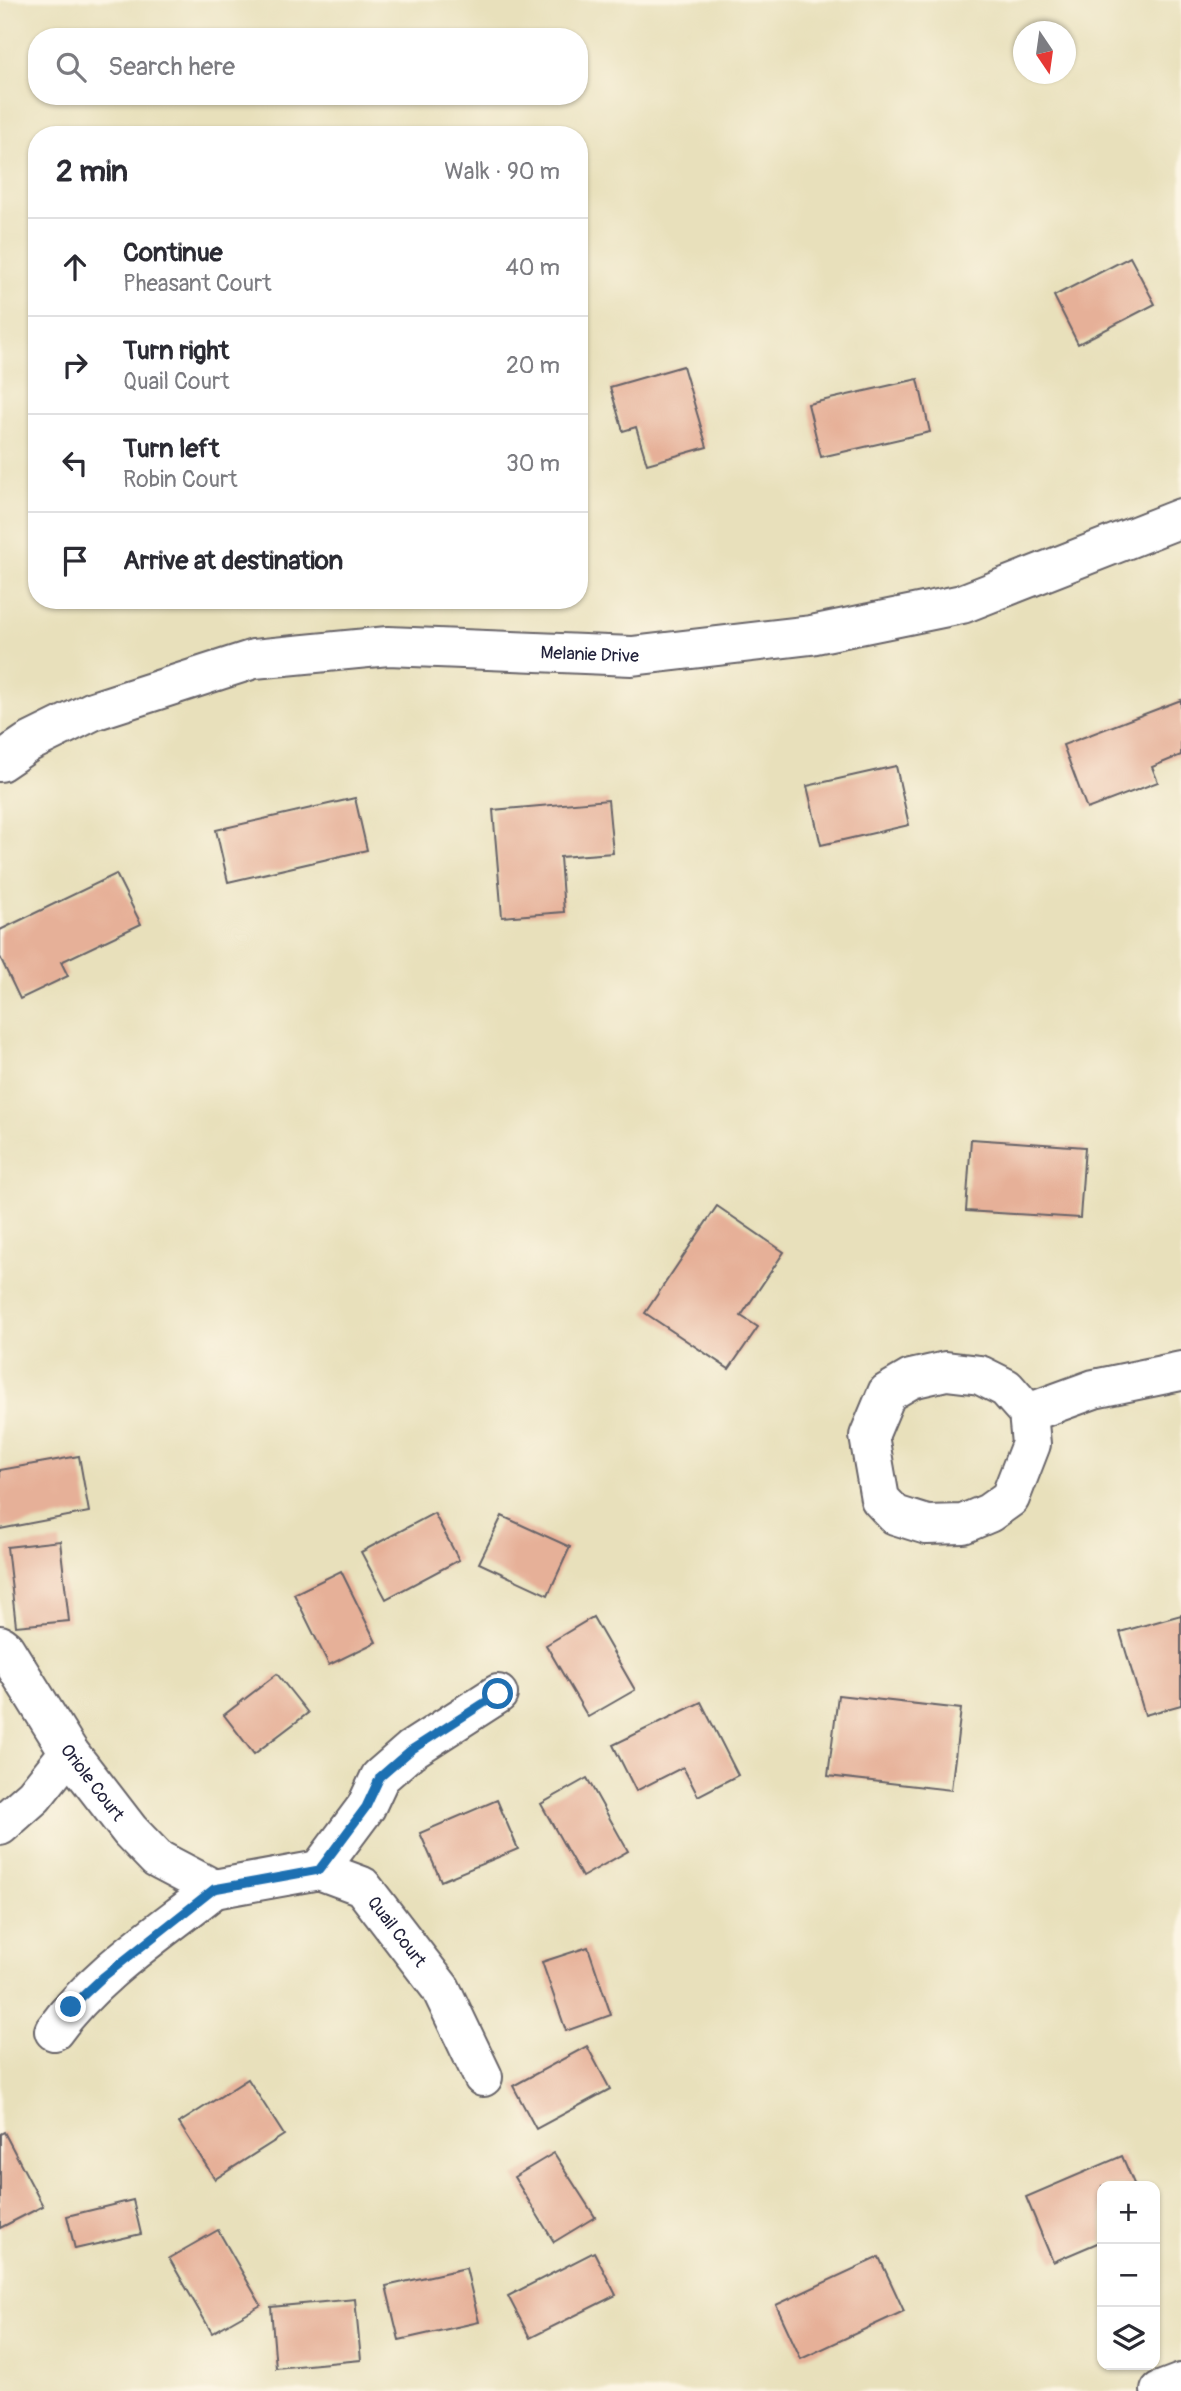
<!DOCTYPE html>
<html lang="en">
<head>
<meta charset="utf-8">
<style>
  body { margin:0; font-family:Pangolin,sans-serif; background:#f2f2f3; color:#2b2b33 }
  .controls { position:absolute; right:21px; bottom:21px; display:grid; overflow:hidden; border-radius:14px; box-shadow:0 2px 5px #0004 }
  .controls button { width:63px; height:63px; display:grid; place-items:center; padding:0; border:0; border-bottom:2px solid #e1e1e2; background:#fff; color:#2b2b33; font:35px sans-serif }
  .compass { position:absolute; left:1013px; top:21px; width:63px; height:63px; border-radius:50%; background:#fff; box-shadow:0 2px 5px #0004; rotate:167deg }
  .stop { position:absolute; width:21px; height:21px; margin:-16px; border:5px solid #1f6fb2; border-radius:50%; background:#fff }
  .stop.end { background:#1f6fb2; border-color:#fff; box-shadow:0 2px 7px #0008 }
  .list { margin:0; padding:0; list-style:none }
  h2 { display:flex; justify-content:space-between; align-items:center; height:91px; margin:0; padding:0 28px; font-size:30px }
  h2 small { font-size:23px; font-weight:400; color:#7c7c81 }
  .list li { display:grid; grid-template-columns:46px 1fr auto; gap:21px; align-items:center; box-sizing:border-box; height:98px; padding:0 28px; border-top:2px solid #e1e1e2 }
  .list b { display:block; font-size:26px; white-space:nowrap }
  .list p { margin:0; font-size:23px; white-space:nowrap; color:#7c7c81 }
  .list em { font-size:23px; font-style:normal; color:#7c7c81 }
  .icon { flex:none; width:38px; height:38px; fill:none; stroke:currentColor; stroke-width:2; stroke-linecap:round; stroke-linejoin:round }
  .map { position:relative; flex:none; width:1181px; height:2391px; overflow:hidden }
  .search { position:absolute; background:#fff; box-shadow:0 2px 5px #0004; left:28px; top:28px; width:560px; height:77px; display:flex; align-items:center; gap:18px; box-sizing:border-box; padding:0 24px; border-radius:28px; color:#7c7c81; font-size:26px }
  .panel { position:absolute; background:#fff; box-shadow:0 2px 5px #0004; left:28px; top:126px; width:560px; height:483px; border-radius:28px }
  .map>svg:first-child { display:block }
  .building { fill:#e6b098 }
  .lines { fill:none; stroke-linecap:round; stroke-linejoin:round }
  .street-casing { stroke:#676468; stroke-width:42 }
  .street { stroke:#fff; stroke-width:38 }
  .route { stroke:#1f6fb2; stroke-width:9 }
  .labels { text-anchor:middle; stroke-width:5; stroke-linejoin:round; paint-order:stroke }
  .street-label { font-size:18px; fill:#22223b; stroke:#fcf5e5 }
</style>
</head>
<body>
<div class="map">
<svg width="1181" height="2391" viewBox="0 0 1181 2391">
  <rect width="100%" height="100%" fill="#fcf5e5"/>
  <filter id="ink" filterUnits="userSpaceOnUse"><feTurbulence type="fractalNoise" baseFrequency=".0143" numOctaves="2"/><feDisplacementMap in="SourceGraphic" scale="14" xChannelSelector="R" yChannelSelector="G"/><feConvolveMatrix kernelMatrix="1 2 1 2 8 2 1 2 1" color-interpolation-filters="sRGB"/></filter>
  <filter id="wash" filterUnits="userSpaceOnUse"><feTurbulence type="fractalNoise" baseFrequency=".00686" numOctaves="4" result="noise"/><feDisplacementMap in="SourceGraphic" scale="28" xChannelSelector="R" yChannelSelector="G"/><feGaussianBlur stdDeviation="1.57" result="paint"/><feColorMatrix in="noise" values="0 0 0 0 0 0 0 0 0 0 0 0 0 0 0 0 0 1.4 0 .05"/><feComposite in="paint" operator="in"/></filter>
  <g filter="url(#wash)">
    <rect width="100%" height="100%" fill="#e8e0bb"/>
    <g id="blocks">
      <g class="building">
        <path d="M 1130,257 L 1155,304 L 1078,344 L 1054,296 Z"/>
        <path d="M 683,366 L 707,447 L 647,464 L 636,427 L 623,431 L 610,387 Z"/>
        <path d="M 918,379 L 930,432 L 821,457 L 808,404 Z"/>
        <path d="M 1181,700 L 1181,755 L 1152,767 L 1158,782 L 1087,809 L 1063,745 Z"/>
        <path d="M 896,766 L 909,825 L 821,845 L 807,786 Z"/>
        <path d="M 355,798 L 367,850 L 228,882 L 216,830 Z"/>
        <path d="M 608,800 L 613,853 L 560,857 L 564,912 L 502,917 L 493,810 Z"/>
        <path d="M 116,874 L 141,924 L 61,962 L 68,976 L 20,999 L 0,957 L 0,930 Z"/>
        <path d="M 971,1139 L 1085,1147 L 1080,1218 L 966,1211 Z"/>
        <path d="M 717,1206 L 784,1252 L 741,1316 L 758,1327 L 729,1369 L 645,1313 Z"/>
        <path d="M 79,1456 L 89,1512 L 0,1529 L 0,1470 Z"/>
        <path d="M 434,1513 L 459,1560 L 386,1599 L 361,1552 Z"/>
        <path d="M 502,1516 L 570,1547 L 548,1595 L 479,1563 Z"/>
        <path d="M 60,1541 L 69,1621 L 16,1626 L 7,1547 Z"/>
        <path d="M 341,1571 L 376,1642 L 329,1665 L 294,1594 Z"/>
        <path d="M 1181,1615 L 1181,1705 L 1145,1715 L 1120,1632 Z"/>
        <path d="M 593,1617 L 635,1690 L 588,1717 L 546,1645 Z"/>
        <path d="M 277,1674 L 308,1713 L 254,1754 L 224,1715 Z"/>
        <path d="M 838,1695 L 961,1709 L 951,1790 L 828,1776 Z"/>
        <path d="M 701,1702 L 738,1775 L 698,1796 L 683,1767 L 636,1791 L 613,1745 Z"/>
        <path d="M 587,1778 L 628,1851 L 582,1877 L 541,1804 Z"/>
        <path d="M 497,1800 L 518,1849 L 441,1881 L 420,1833 Z"/>
        <path d="M 588,1947 L 611,2015 L 566,2031 L 542,1962 Z"/>
        <path d="M 587,2046 L 610,2089 L 536,2129 L 513,2086 Z"/>
        <path d="M 248,2079 L 284,2135 L 215,2179 L 179,2123 Z"/>
        <path d="M 4,2132 L 43,2206 L 0,2228 L 0,2134 Z"/>
        <path d="M 554,2153 L 595,2217 L 554,2242 L 514,2177 Z"/>
        <path d="M 1122,2156 L 1135,2186 L 1102,2186 L 1102,2241 L 1053,2262 L 1026,2197 Z"/>
        <path d="M 133,2200 L 141,2234 L 75,2249 L 67,2216 Z"/>
        <path d="M 218,2230 L 261,2305 L 212,2333 L 169,2258 Z"/>
        <path d="M 594,2252 L 616,2295 L 530,2338 L 508,2296 Z"/>
        <path d="M 879,2257 L 904,2311 L 801,2359 L 776,2305 Z"/>
        <path d="M 466,2268 L 479,2322 L 399,2340 L 386,2286 Z"/>
        <path d="M 355,2299 L 361,2360 L 276,2368 L 271,2307 Z"/>
      </g>
    </g>
  </g>
  <g filter="url(#ink)">
    <use href="#blocks" fill-opacity="0" stroke="#676468" stroke-width="2"/>
    <g class="lines">
      <defs>
        <g id="street">
          <path id="s1" d="M 0,762 L 28,743 L 93,711 L 254,659 L 388,646 L 632,656 L 811,635 L 962,604 L 1181,518"/>
          <path d="M 946,1371 L 980,1375 L 1006,1388 L 1028,1413 L 1031,1444 L 1010,1498 L 989,1513 L 963,1524 L 927,1525 L 895,1515 L 880,1499 L 869,1436 L 887,1393 L 911,1379 Z"/>
          <path d="M 1028,1413 L 1094,1389 L 1181,1371"/>
          <path id="s2" d="M 0,1645 L 5,1649 L 69,1752 L 130,1831 L 157,1859 L 214,1889"/>
          <path d="M 0,1826 L 34,1796 L 69,1752"/>
          <path d="M 319,1870 L 366,1807 L 380,1777 L 411,1750 L 498,1694"/>
          <path id="s3" d="M 214,1889 L 319,1870 L 362,1886 L 441,1989 L 483,2077"/>
          <path d="M 54,2031 C 95,1974 159,1933 214,1889"/>
          <path d="M 1160,2391 L 1181,2383"/>
        </g>
      </defs>
      <use href="#street" class="street-casing"/>
      <use href="#street" class="street"/>
    </g>
  </g>
  <g class="lines" filter="url(#ink)">
    <path class="route" d="M 71,2007 L 103,1977 L 214,1889 L 319,1870 L 366,1807 L 380,1777 L 411,1750 L 498,1694"/>
  </g>
  <g class="labels">
    <g class="street-label">
      <text dy="6" stroke="none"><textPath href="#s1" startOffset="612">Melanie Drive</textPath></text>
      <text dy="6" stroke="none"><textPath href="#s2" startOffset="166">Oriole Court</textPath></text>
      <text dy="6" stroke="none"><textPath href="#s3" startOffset="210">Quail Court</textPath></text>
    </g>
  </g>
</svg>
<div class="controls">
<button>+</button>
<button>−</button>
<button><svg class="icon" aria-label="layers" viewBox="0 0 24 24"><path d="M12 4l9 5-9 5-9-5zM3 14l9 5 9-5"/></svg></button>
</div>
<svg class="compass" viewBox="-18 -18 36 36"><path d="M0-13l5 13h-10z" fill="#e53935"/><path d="M0 13l5-13h-10z" fill="#7c7c81"/></svg>
<div class="stop" style="left:498px;top:1694px"></div>
<div class="stop end" style="left:71px;top:2007px"></div>
<div class="search"><svg class="icon" aria-label="search" viewBox="0 0 24 24"><circle cx="10" cy="10" r="6"/><path d="M15 15l6 6"/></svg>Search here</div>
<section class="panel">
<h2>2 min<small>Walk · 90 m</small></h2>
<ul class="list">
<li><svg class="icon" aria-label="ahead" viewBox="0 0 24 24"><path d="M12 20V5M6 11l6-6 6 6"/></svg><div><b>Continue</b><p>Pheasant Court</p></div><em>40 m</em></li>
<li><svg class="icon" aria-label="right" viewBox="0 0 24 24"><path d="M7 20v-9h11M14 6l5 5-5 5"/></svg><div><b>Turn right</b><p>Quail Court</p></div><em>20 m</em></li>
<li><svg class="icon" aria-label="left" viewBox="0 0 24 24"><path d="M17 20v-9H6M10 6l-5 5 5 5"/></svg><div><b>Turn left</b><p>Robin Court</p></div><em>30 m</em></li>
<li><svg class="icon" aria-label="arrive" viewBox="0 0 24 24"><path d="M6 21V4h12l-3 4 3 4H6"/></svg><div><b>Arrive at destination</b></div></li>
</ul>
</section>
</div>
</body>
</html>
